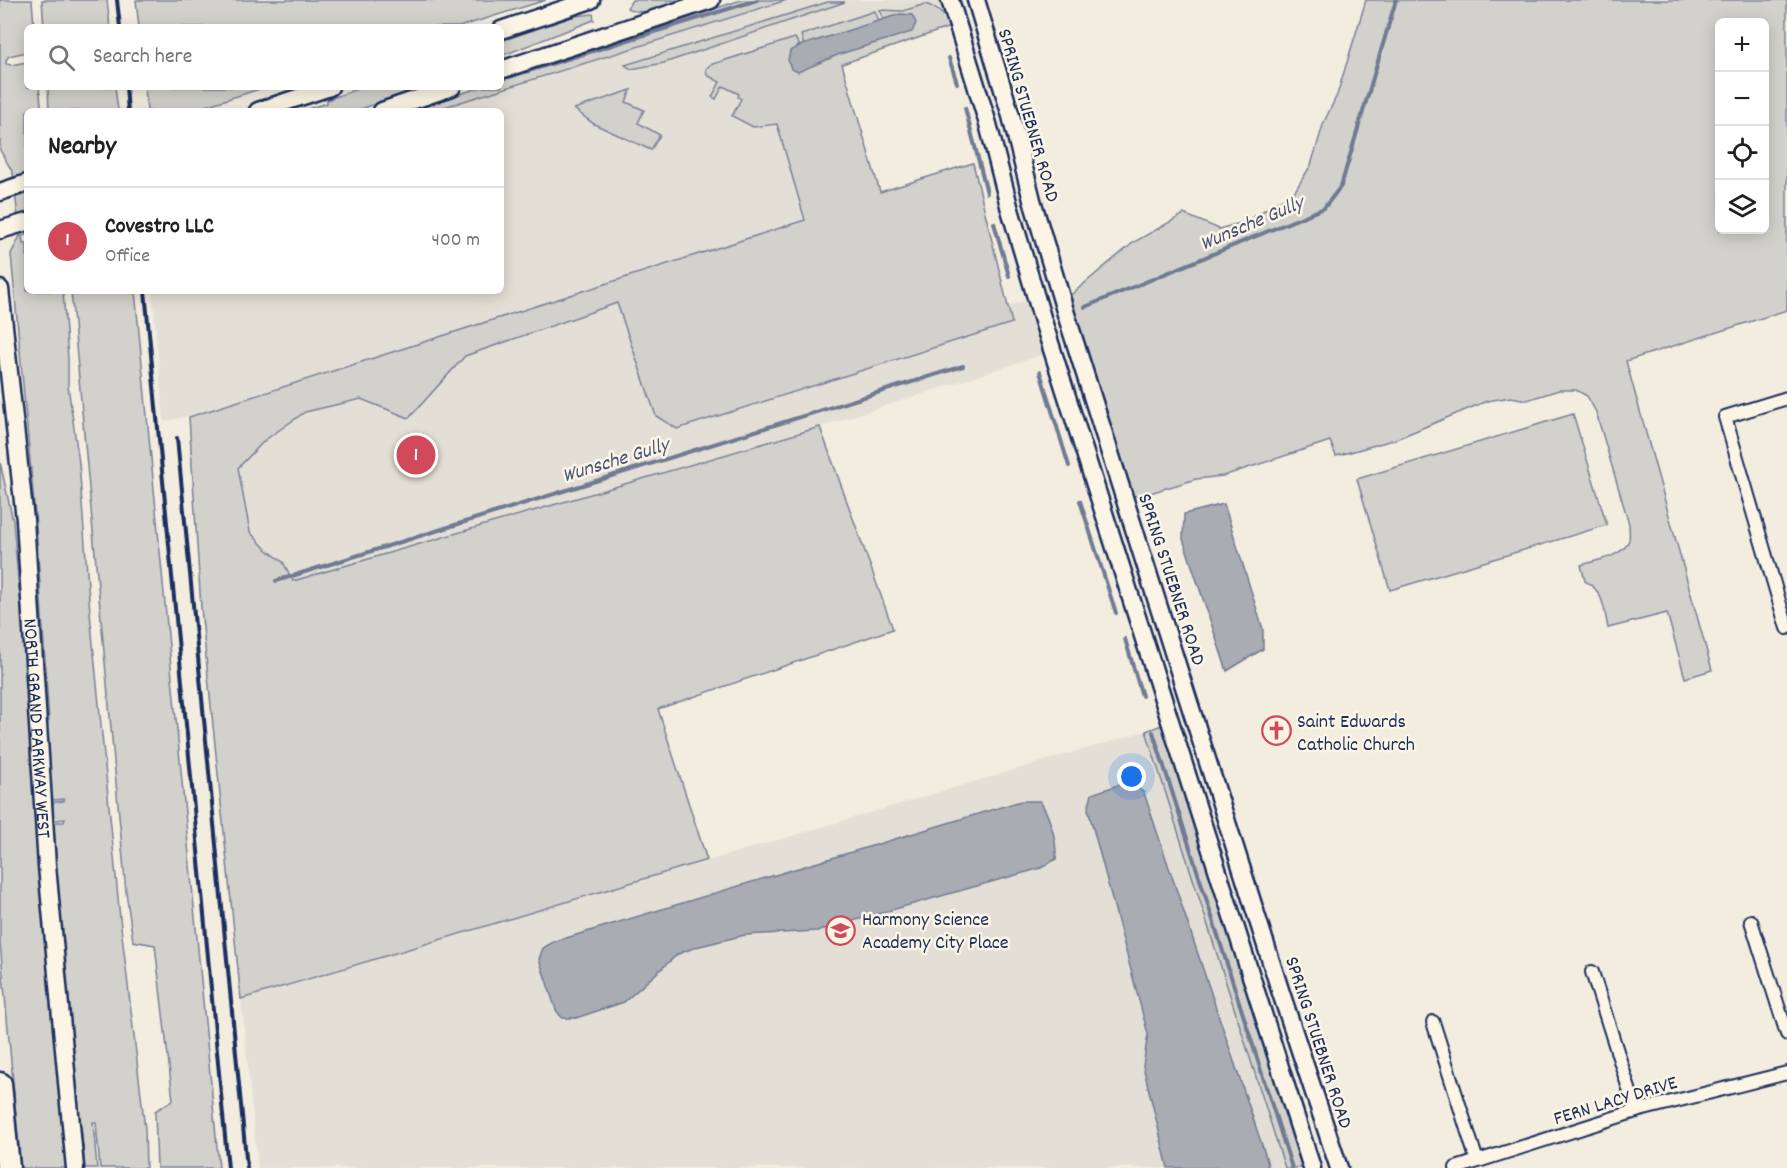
<!DOCTYPE html>
<html lang="en">
<head>
<meta charset="utf-8">
<style>
  body { margin:0; font-family:Dekko,sans-serif; background:#f6f6f6; color:#202124 }
  .controls { position:absolute; right:18px; top:18px; display:grid; overflow:hidden; border-radius:9px; box-shadow:0 3px 15px #0003 }
  .controls button { width:54px; height:54px; display:grid; place-items:center; padding:0; border:0; border-bottom:2px solid #e0e0e0; background:#fff; color:#202124; font:30px sans-serif }
  .you { position:absolute; left:1132px; top:777px; width:21px; height:21px; margin:-15px; border:4px solid #fff; border-radius:50%; background:#1a73e8; box-shadow:0 0 0 9px #1a73e833 }
  .badge { display:grid; place-items:center; width:39px; height:39px; border-radius:50%; background:#d1495b; color:#fff; font-size:20px; font-weight:700 }
  .pin { position:absolute; translate:-50% -50%; border:3px solid #fff; box-shadow:0 2px 6px #0006 }
  .list { margin:0; padding:0; list-style:none }
  h2 { display:flex; justify-content:space-between; align-items:center; height:78px; margin:0; padding:0 24px; font-size:26px }
  h2 small { font-size:20px; font-weight:400; color:#757577 }
  .list li { display:grid; grid-template-columns:39px 1fr auto; gap:18px; align-items:center; box-sizing:border-box; height:108px; padding:0 24px; border-top:2px solid #e0e0e0 }
  .list b { display:block; font-size:22px; white-space:nowrap }
  .list p { margin:0; font-size:20px; white-space:nowrap; color:#757577 }
  .list em { font-size:20px; font-style:normal; color:#757577 }
  .icon { flex:none; width:33px; height:33px; fill:none; stroke:currentColor; stroke-width:2; stroke-linecap:round; stroke-linejoin:round }
  .map { position:relative; flex:none; width:1787px; height:1168px; overflow:hidden }
  .search { position:absolute; background:#fff; box-shadow:0 3px 15px #0003; left:24px; top:24px; width:480px; height:66px; display:flex; align-items:center; gap:15px; box-sizing:border-box; padding:0 21px; border-radius:9px; color:#757577; font-size:22px }
  .panel { position:absolute; background:#fff; box-shadow:0 3px 15px #0003; left:24px; top:108px; width:480px; height:186px; border-radius:9px }
  .map>svg:first-child { display:block }
  .built { fill:#e3dfd6 }
  .green { fill:#d3d1cc; stroke:#778095; stroke-width:1.5; fill-rule:evenodd }
  .water { fill:#a9acb3; stroke:#707a91; stroke-width:1.5 }
  .lines { fill:none; stroke-linecap:round; stroke-linejoin:round }
  .stream { stroke:#707a91; stroke-width:4 }
  .minor-casing { stroke:#1b2f5e; stroke-width:16 }
  .secondary-casing { stroke:#1b2f5e; stroke-width:21 }
  .motorway-casing { stroke:#1b2f5e; stroke-width:27 }
  .minor { stroke:#fcf5e5; stroke-width:12 }
  .secondary { stroke:#fcf5e5; stroke-width:16 }
  .motorway { stroke:#fcf5e5; stroke-width:22 }
  .rail { stroke:#1b2f5e; stroke-width:4 }
  .labels { text-anchor:middle; stroke-width:5; stroke-linejoin:round; paint-order:stroke }
  .street-label { font-size:20px; fill:#1b2f5e; stroke:#fcf5e5 }
  .poi-label { font-size:20px; fill:#1b2f5e; stroke:#fcf5e5; text-anchor:start }
  .water-label { font-size:21px; font-style:italic; fill:#465478; stroke:#fcf5e5 }
</style>
</head>
<body>
<div class="map">
<svg width="1787" height="1168" viewBox="0 0 1787 1168">
  <rect width="100%" height="100%" fill="#f3ede0"/>
  <filter id="ink" filterUnits="userSpaceOnUse"><feTurbulence type="fractalNoise" baseFrequency=".0167" numOctaves="2"/><feDisplacementMap in="SourceGraphic" scale="12" xChannelSelector="R" yChannelSelector="G"/><feConvolveMatrix kernelMatrix="1 2 1 2 8 2 1 2 1" color-interpolation-filters="sRGB"/></filter>
  <g filter="url(#ink)">
    <g class="built">
      <path d="M 741,0 L 942,0 L 950,27 L 766,88 L 805,220 L 621,279 L 671,418 L 1027,300 L 1045,354 L 820,427 L 261,590 L 222,407 L 164,422 L 152,291 L 501,291 L 501,111 L 410,111 L 481,87 L 501,87 L 501,80 Z"/>
      <path d="M 1146,731 L 1285,1168 L 258,1168 L 241,999 Z"/>
    </g>
    <g class="green">
      <path d="M 0,0 L 32,0 L 34,27 L 27,27 L 27,52 L 9,56 L 6,60 L 6,64 L 11,65 L 27,62 L 27,87 L 39,87 L 42,111 L 27,111 L 27,235 L 22,236 L 23,244 L 27,244 L 27,291 L 63,291 L 68,359 L 68,386 L 79,463 L 90,613 L 120,918 L 145,1129 L 146,1168 L 100,1168 L 96,1122 L 93,1122 L 97,1168 L 85,1168 L 81,1128 L 79,1128 L 52,824 L 56,822 L 64,822 L 65,819 L 56,820 L 52,817 L 51,805 L 55,802 L 64,801 L 64,799 L 54,800 L 51,797 L 46,722 L 49,721 L 36,525 L 11,254 L 20,236 L 13,173 L 0,150 Z"/>
      <path d="M 42,0 L 107,0 L 110,27 L 44,27 Z"/>
      <path d="M 136,0 L 546,0 L 459,27 L 139,27 Z"/>
      <path d="M 632,0 L 685,0 C 669,5 642,18 627,8 Z"/>
      <path d="M 741,0 L 787,0 L 432,111 L 410,111 L 481,87 L 501,87 L 501,80 Z"/>
      <path d="M 1366,0 L 1787,0 L 1787,310 L 1626,361 L 1712,670 L 1685,678 L 1667,613 L 1608,628 C 1604,609 1604,591 1585,581 L 1581,565 C 1596,560 1624,557 1629,540 C 1630,535 1629,529 1629,524 L 1596,412 L 1587,396 L 1576,390 L 1559,390 L 1527,400 L 1511,397 L 1487,401 L 1396,439 L 1336,456 L 1330,441 L 1223,476 L 1196,479 L 1137,497 L 1129,493 L 1067,298 L 1134,242 L 1184,214 L 1219,229 L 1247,221 L 1295,191 L 1311,165 L 1324,122 L 1337,95 ZM 1720,22 L 1764,22 L 1764,230 L 1720,230 Z"/>
      <path d="M 828,2 L 845,2 L 664,63 L 631,69 L 625,65 Z"/>
      <path d="M 925,4 C 937,8 946,14 950,27 L 842,64 L 880,192 L 973,163 L 1012,323 L 677,429 L 656,416 L 617,303 L 465,356 L 409,418 L 361,399 L 305,412 L 265,440 L 238,468 L 250,532 L 265,548 L 283,562 L 293,581 L 820,427 L 893,629 L 658,709 L 707,860 L 241,999 L 201,608 L 189,417 L 805,220 L 777,124 L 753,127 L 732,116 L 741,99 L 738,97 L 739,94 L 723,86 L 716,99 L 712,97 L 720,82 L 707,75 L 706,69 L 710,65 L 795,38 L 801,48 L 804,46 L 801,35 L 875,11 L 879,22 L 884,21 L 880,10 L 903,11 Z"/>
      <path d="M 593,14 L 594,20 L 501,56 L 501,41 L 575,16 Z"/>
      <path d="M 48,87 L 115,87 L 118,111 L 49,111 Z"/>
      <path d="M 145,87 L 266,87 L 189,111 L 147,111 Z"/>
      <path d="M 362,87 L 424,87 L 355,111 L 301,111 L 327,103 L 327,100 Z"/>
      <path d="M 631,90 L 626,102 L 644,110 L 638,123 L 660,135 L 651,150 L 594,124 L 574,109 Z"/>
      <path d="M 71,291 L 135,291 L 219,1168 L 157,1168 L 155,1111 L 173,1100 L 155,945 L 133,941 L 126,892 Z"/>
      <path d="M 1573,414 L 1607,525 L 1390,590 L 1357,479 Z"/>
      <path d="M 0,462 L 13,521 L 19,590 L 22,590 L 38,856 L 67,1168 L 21,1168 L 0,943 Z"/>
      <path d="M 1162,725 L 1304,1168 L 1285,1168 L 1146,731 Z"/>
    </g>
    <g class="water">
      <path d="M 900,14 L 912,15 L 916,23 L 912,32 L 840,54 L 798,72 L 791,69 L 788,60 L 790,51 L 799,46 Z"/>
      <path d="M 1224,504 L 1263,629 L 1263,649 L 1227,671 L 1183,539 L 1184,514 Z"/>
      <path d="M 1129,781 L 1144,793 L 1265,1154 L 1268,1165 L 1266,1168 L 1168,1168 L 1143,1066 L 1148,1034 L 1088,809 L 1092,794 Z"/>
      <path d="M 1021,801 L 1040,801 C 1050,817 1057,840 1056,859 L 1041,868 L 817,931 L 745,935 L 696,947 L 678,954 L 624,1002 L 576,1018 L 562,1018 L 556,1010 L 539,959 L 543,948 L 553,942 Z"/>
    </g>
    <g class="lines">
      <g class="stream">
        <path d="M 949,58 L 957,83"/>
        <path d="M 509,77 L 757,0"/>
        <path d="M 965,108 L 987,193"/>
        <path d="M 994,223 L 1009,276"/>
        <path d="M 1085,307 L 1324,208 L 1341,186 L 1396,0"/>
        <path d="M 1040,372 L 1069,466"/>
        <path d="M 1080,501 L 1116,613"/>
        <path d="M 276,581 L 963,366"/>
        <path d="M 1125,639 L 1142,696"/>
        <path d="M 1153,732 L 1292,1168"/>
      </g>
      <defs>
        <g id="minor">
          <path d="M 1787,398 L 1725,417 L 1787,628"/>
          <path d="M 1751,921 L 1787,1034"/>
          <path d="M 1592,972 L 1636,1111"/>
          <path d="M 1433,1022 L 1477,1161"/>
          <path d="M 1456,1168 L 1636,1111 L 1787,1073"/>
        </g>
        <g id="secondary">
          <path d="M 950,0 L 988,124 L 1009,206 L 1043,321 L 1312,1168"/>
          <path d="M 976,0 L 1011,116 L 1032,200 L 1066,314 L 1281,993 L 1339,1168"/>
          <path d="M 501,30 L 591,0"/>
          <path d="M 501,70 L 711,0"/>
          <path d="M 258,111 L 330,87"/>
          <path d="M 382,111 L 452,87"/>
          <path d="M 0,192 L 27,183"/>
          <path d="M 0,230 L 27,222"/>
          <path id="s1" d="M 0,289 L 25,520 L 47,866 L 75,1168"/>
        </g>
        <path id="motorway" d="M 0,1084 L 8,1168"/>
      </defs>
      <use href="#minor" class="minor-casing"/>
      <use href="#secondary" class="secondary-casing"/>
      <use href="#motorway" class="motorway-casing"/>
      <use href="#minor" class="minor"/>
      <use href="#secondary" class="secondary"/>
      <use href="#motorway" class="motorway"/>
      <g class="rail">
        <path d="M 117,0 L 120,27"/>
        <path d="M 126,87 L 128,111"/>
        <path d="M 145,291 L 228,1168"/>
        <path d="M 177,438 L 247,1168"/>
      </g>
    </g>
  </g>
  <defs>
    <symbol id="church-ring" viewBox="-11 -11 22 22"><circle r="9.5" fill="#fcf5e5" stroke="#d1495b" stroke-width="1.5"/><path d="M-1.2-6h2.4v3.5h3.3v2.4h-3.3V6h-2.4V-.1h-3.3v-2.4h3.3Z" fill="#d1495b"/></symbol>
    <symbol id="school-ring" viewBox="-11 -11 22 22"><circle r="9.5" fill="#fcf5e5" stroke="#d1495b" stroke-width="1.5"/><path d="M0-5L7-2L0 1L-7-2ZM-4 1L0 2.5L4 1V4Q0 6-4 4Z" fill="#d1495b"/></symbol>
  </defs>
  <g fill-rule="evenodd">
    <use href="#church-ring" x="1260" y="714" width="33" height="33"/>
    <use href="#school-ring" x="824" y="914" width="33" height="33"/>
  </g>
  <g class="labels">
    <g class="street-label">
      <text transform="translate(1030 115) rotate(74)" y="7">SPRING STUEBNER ROAD</text>
      <text transform="translate(1173 579) rotate(72)" y="7">SPRING STUEBNER ROAD</text>
      <text dy="7" stroke="none"><textPath href="#s1" startOffset="441">NORTH GRAND PARKWAY WEST</textPath></text>
      <text transform="translate(1320 1042) rotate(72)" y="7">SPRING STUEBNER ROAD</text>
      <text transform="translate(1615 1099) rotate(-17)" y="7">FERN LACY DRIVE</text>
    </g>
    <g class="poi-label">
      <text x="1297" y="727">Saint Edwards<tspan x="1297" dy="23">Catholic Church</tspan></text>
      <text x="862" y="925">Harmony Science<tspan x="862" dy="23">Academy City Place</tspan></text>
    </g>
    <g class="water-label">
      <text transform="translate(1251 222) rotate(-23)" y="7">Wunsche Gully</text>
      <text transform="translate(615 459) rotate(-17)" y="7">Wunsche Gully</text>
    </g>
  </g>
</svg>
<div class="controls">
<button>+</button>
<button>−</button>
<button><svg class="icon" aria-label="locate" viewBox="0 0 24 24"><circle cx="12" cy="12" r="6"/><path d="M12 2v4M12 18v4M2 12h4M18 12h4"/></svg></button>
<button><svg class="icon" aria-label="layers" viewBox="0 0 24 24"><path d="M12 4l9 5-9 5-9-5zM3 14l9 5 9-5"/></svg></button>
</div>
<div class="you"></div>
<div class="pin badge" style="left:416px;top:455px">1</div>
<div class="search"><svg class="icon" aria-label="search" viewBox="0 0 24 24"><circle cx="10" cy="10" r="6"/><path d="M15 15l6 6"/></svg>Search here</div>
<section class="panel">
<h2>Nearby<small></small></h2>
<ul class="list">
<li><span class="badge">1</span><div><b>Covestro LLC</b><p>Office</p></div><em>400 m</em></li>
</ul>
</section>
</div>
</body>
</html>
